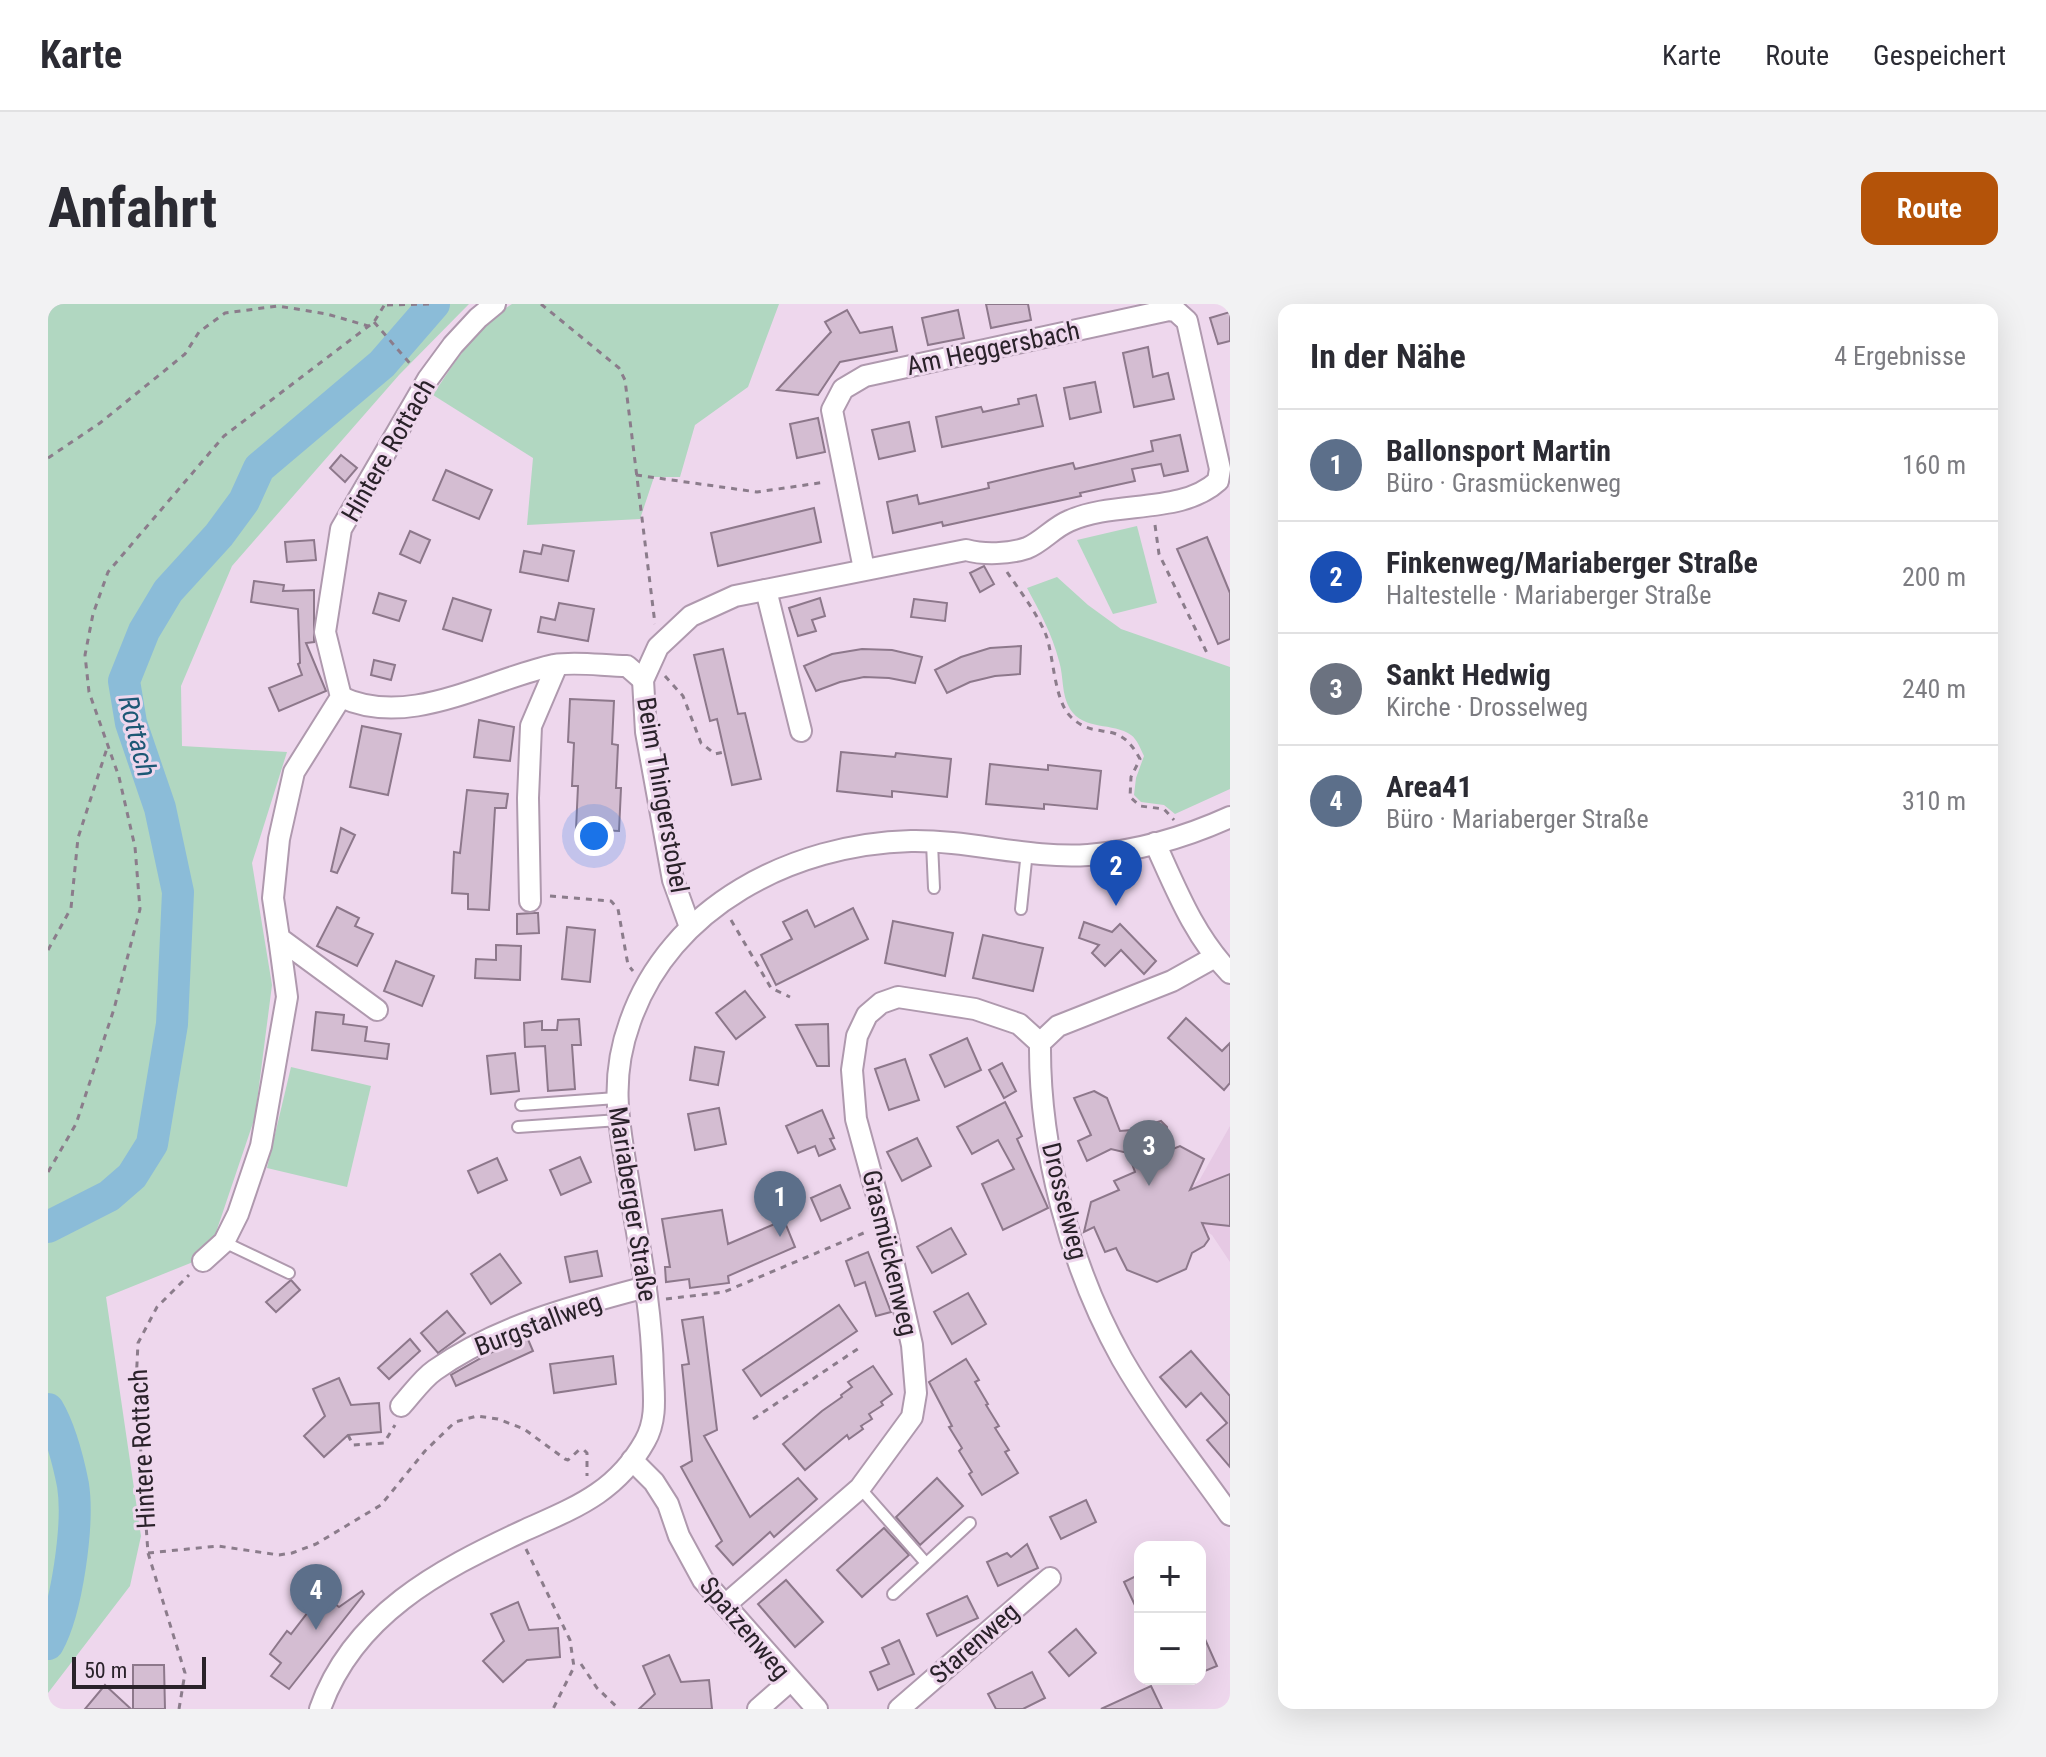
<!DOCTYPE html>
<html lang="de">
<head>
<meta charset="utf-8">
<style>
  body { margin:0; font-family:"Roboto Condensed",sans-serif; background:#f2f2f3; color:#2b2b33 }
  .controls { position:absolute; right:24px; bottom:24px; display:grid; overflow:hidden; border-radius:16px; box-shadow:0 8px 32px #0002 }
  .controls button { width:72px; height:72px; display:grid; place-items:center; padding:0; border:0; border-bottom:2px solid #e1e1e2; background:#fff; color:#2b2b33; font:40px sans-serif }
  .scale { position:absolute; left:24px; bottom:20px; width:134px; box-sizing:border-box; padding-left:8px; border:4px solid #2a222a; border-top:0; font-size:22px; line-height:28px; white-space:nowrap; color:#2a222a; -webkit-text-stroke:6px #eed7ed; paint-order:stroke }
  .you { position:absolute; left:546px; top:532px; width:28px; height:28px; margin:-20px; border:6px solid #fff; border-radius:50%; background:#1a73e8; box-shadow:0 0 0 12px #1a73e833 }
  .badge { display:grid; place-items:center; width:52px; height:52px; border-radius:50%; background:#b45309; color:#fff; font-size:26px; font-weight:700 }
  .pin { position:absolute; translate:-50% -66px; filter:drop-shadow(0 2px 4px #0008) }
  .pin::after { content:''; position:absolute; top:42px; width:28px; height:24px; background:inherit; clip-path:polygon(0 0,100% 0,50% 100%) }
  .list { margin:0; padding:0; list-style:none }
  h2 { display:flex; justify-content:space-between; align-items:center; height:104px; margin:0; padding:0 32px; font-size:34px }
  h2 small { font-size:26px; font-weight:400; color:#7c7c81 }
  .list li { display:grid; grid-template-columns:52px 1fr auto; gap:24px; align-items:center; box-sizing:border-box; height:112px; padding:0 32px; border-top:2px solid #e1e1e2 }
  .list b { display:block; font-size:30px; white-space:nowrap }
  .list p { margin:0; font-size:26px; white-space:nowrap; color:#7c7c81 }
  .list em { font-size:26px; font-style:normal; color:#7c7c81 }
  .map { position:relative; flex:none; width:1182px; height:1405px; overflow:hidden; border-radius:16px }
  header { display:flex; align-items:center; gap:48px; box-sizing:border-box; height:112px; padding:0 40px; background:#fff; border-bottom:2px solid #e1e1e2 }
  header strong { font-size:38px }
  nav { display:flex; gap:44px; margin-inline-start:auto; font-size:28px }
  .intro { display:flex; align-items:center; justify-content:space-between; box-sizing:border-box; height:192px; padding:0 48px }
  h1 { margin:0; font-size:56px }
  .button { padding:20px 36px; border-radius:16px; background:#b45309; color:#fff; font-size:28px; font-weight:700 }
  main { display:flex; gap:48px; padding:0 48px }
  aside { flex:1; background:#fff; border-radius:16px; box-shadow:0 8px 32px #0002 }
  .map>svg:first-child { display:block }
  .built { fill:#e6c9e4 }
  .green { fill:#b1d7c1 }
  .lines { fill:none; stroke-linecap:round; stroke-linejoin:round }
  .river { stroke:#8bbcd8; stroke-width:32 }
  .building { fill:#d4bdd2; stroke:#8d788b; stroke-width:2 }
  .service-casing { stroke:#af99ae; stroke-width:14 }
  .minor-casing { stroke:#af99ae; stroke-width:24 }
  .path { stroke:#8b7c8b; stroke-width:3; stroke-dasharray:6 6; stroke-linecap:butt }
  .service { stroke:#fff; stroke-width:10 }
  .minor { stroke:#fff; stroke-width:20 }
  .labels { text-anchor:middle; stroke-width:6; stroke-linejoin:round; paint-order:stroke }
  .street-label { font-size:26px; fill:#2a222a; stroke:#eed7ed }
  .water-label { font-size:28px; font-style:italic; fill:#1d5875; stroke:#eed7ed }
</style>
</head>
<body>
<header>
<strong>Karte</strong>
<nav><a>Karte</a><a>Route</a><a>Gespeichert</a></nav>
</header>
<div class="intro"><h1>Anfahrt</h1><a class="button">Route</a></div>
<main>
<div class="map">
<svg width="1182" height="1405" viewBox="0 0 1182 1405">
  <rect width="100%" height="100%" fill="#eed7ed"/>
  <path class="built" d="M 1182,822 L 1182,958 L 1164,931 L 1148,920 L 1136,889 L 1152,875 Z"/>
  <g class="green">
    <path d="M 0,0 L 421,0 L 351,71 L 184,262 L 133,382 L 134,442 L 239,448 L 204,559 L 224,681 L 207,813 L 160,952 L 58,993 L 93,1232 L 82,1282 L 0,1389 Z"/>
    <path d="M 464,0 L 731,0 L 700,83 L 647,121 L 632,173 L 606,173 L 592,215 L 479,221 L 485,154 L 385,91 C 407,57 430,22 464,0 Z"/>
    <path d="M 1089,222 L 1109,299 L 1065,310 L 1029,236 Z"/>
    <path d="M 1009,273 L 1040,301 L 1073,325 L 1182,363 L 1182,485 L 1127,510 L 1116,501 L 1093,498 L 1086,491 L 1088,474 L 1096,452 C 1093,446 1089,435 1083,431 C 1065,418 1036,427 1022,405 C 1013,390 1016,373 1011,357 C 1004,330 992,308 979,284 Z"/>
    <path d="M 243,763 L 323,782 L 299,883 L 219,864 Z"/>
  </g>
  <g class="lines">
    <g class="river">
      <path d="M 0,923 L 61,892 L 84,872 L 104,840 L 124,720 L 130,588 L 112,504 L 83,419 L 76,377 L 96,327 L 120,287 L 171,231 L 196,197 L 211,164 L 334,60 L 386,0"/>
      <path d="M 0,1105 C 13,1127 20,1156 25,1181 C 31,1220 19,1306 0,1340"/>
    </g>
  </g>
  <g class="building">
    <path d="M 938,0 L 980,0 L 983,16 L 943,24 Z"/>
    <path d="M 799,6 L 812,29 L 844,23 L 849,47 L 792,58 L 770,91 L 729,86 L 783,28 L 777,18 Z"/>
    <path d="M 910,6 L 916,34 L 880,41 L 874,14 Z"/>
    <path d="M 1182,8 L 1182,37 L 1170,40 L 1162,14 Z"/>
    <path d="M 1100,43 L 1105,73 L 1120,69 L 1126,95 L 1086,103 L 1075,49 Z"/>
    <path d="M 1047,78 L 1053,108 L 1022,115 L 1016,84 Z"/>
    <path d="M 988,91 L 995,122 L 894,143 L 888,113 L 933,103 L 935,108 L 971,100 L 970,95 Z"/>
    <path d="M 770,114 L 777,148 L 749,154 L 742,120 Z"/>
    <path d="M 861,118 L 867,147 L 831,155 L 824,126 Z"/>
    <path d="M 1132,131 L 1140,167 L 1116,172 L 1113,160 L 1084,165 L 1087,177 L 1032,189 L 1033,192 L 895,222 L 894,218 L 845,229 L 839,198 L 869,191 L 871,200 L 941,184 L 940,179 L 994,166 L 1025,159 L 1027,165 L 1105,147 L 1103,137 Z"/>
    <path d="M 293,151 L 309,164 L 297,178 L 282,164 Z"/>
    <path d="M 398,166 L 444,186 L 431,215 L 385,196 Z"/>
    <path d="M 766,204 L 773,238 L 670,262 L 663,229 Z"/>
    <path d="M 362,227 L 382,236 L 372,259 L 352,250 Z"/>
    <path d="M 1159,233 L 1182,289 L 1182,335 L 1170,340 L 1129,245 Z"/>
    <path d="M 266,236 L 268,256 L 239,258 L 237,238 Z"/>
    <path d="M 495,241 L 526,247 L 520,277 L 472,268 L 476,247 L 493,250 Z"/>
    <path d="M 936,262 L 946,280 L 932,288 L 922,269 Z"/>
    <path d="M 206,277 L 236,281 L 235,287 L 266,286 L 266,338 L 258,339 L 278,387 L 231,407 L 221,384 L 254,371 L 250,360 L 252,359 L 250,305 L 203,298 Z"/>
    <path d="M 331,289 L 358,297 L 351,317 L 325,309 Z"/>
    <path d="M 405,294 L 443,306 L 434,337 L 395,325 Z"/>
    <path d="M 772,294 L 777,312 L 764,316 L 768,327 L 750,332 L 741,304 Z"/>
    <path d="M 866,295 L 899,299 L 897,317 L 863,313 Z"/>
    <path d="M 511,299 L 546,305 L 540,337 L 490,328 L 493,313 L 507,316 Z"/>
    <path d="M 973,342 L 972,370 L 947,372 L 922,378 L 899,389 L 887,366 L 913,353 L 942,344 Z"/>
    <path d="M 675,345 L 690,410 L 697,409 L 713,475 L 684,481 L 669,415 L 662,417 L 646,351 Z"/>
    <path d="M 814,345 L 844,346 L 874,353 L 867,379 L 841,374 L 816,373 L 792,378 L 768,387 L 756,362 L 784,350 Z"/>
    <path d="M 326,356 L 347,361 L 343,376 L 323,371 Z"/>
    <path d="M 522,395 L 566,397 L 564,440 L 570,441 L 568,484 L 573,484 L 571,527 L 528,525 L 530,482 L 524,482 L 526,439 L 520,438 Z"/>
    <path d="M 431,416 L 466,423 L 462,457 L 426,453 Z"/>
    <path d="M 314,422 L 353,430 L 340,491 L 302,483 Z"/>
    <path d="M 793,448 L 847,453 L 848,449 L 903,455 L 899,493 L 844,487 L 844,493 L 789,487 Z"/>
    <path d="M 942,460 L 1000,466 L 1000,461 L 1053,467 L 1049,505 L 996,500 L 996,505 L 938,500 Z"/>
    <path d="M 419,486 L 460,490 L 458,504 L 447,504 L 441,606 L 420,605 L 420,590 L 404,589 L 406,548 L 412,549 Z"/>
    <path d="M 293,524 L 307,531 L 289,569 L 283,567 Z"/>
    <path d="M 289,603 L 311,614 L 307,622 L 325,630 L 309,662 L 269,642 Z"/>
    <path d="M 805,604 L 820,635 L 728,681 L 713,651 L 744,635 L 735,618 L 759,606 L 767,623 Z"/>
    <path d="M 486,609 L 490,609 L 491,629 L 469,630 L 469,610 Z"/>
    <path d="M 845,617 L 905,629 L 897,672 L 837,659 Z"/>
    <path d="M 1036,618 L 1064,628 L 1072,620 L 1108,657 L 1096,670 L 1073,646 L 1057,662 L 1044,649 L 1051,641 L 1031,634 Z"/>
    <path d="M 519,623 L 547,626 L 542,678 L 514,675 Z"/>
    <path d="M 935,631 L 995,644 L 985,687 L 925,674 Z"/>
    <path d="M 448,641 L 473,642 L 472,676 L 427,674 L 428,655 L 448,656 Z"/>
    <path d="M 348,657 L 386,672 L 374,702 L 336,687 Z"/>
    <path d="M 697,687 L 717,713 L 688,735 L 668,709 Z"/>
    <path d="M 268,708 L 296,711 L 295,720 L 319,723 L 317,737 L 341,740 L 339,755 L 264,746 Z"/>
    <path d="M 1138,714 L 1174,747 L 1182,739 L 1182,779 L 1176,786 L 1120,734 Z"/>
    <path d="M 531,715 L 533,741 L 524,741 L 527,785 L 500,787 L 497,742 L 477,743 L 476,719 L 494,717 L 494,726 L 509,726 L 510,716 Z"/>
    <path d="M 780,720 L 781,762 L 769,762 L 748,721 Z"/>
    <path d="M 919,734 L 933,766 L 897,783 L 882,751 Z"/>
    <path d="M 647,743 L 676,748 L 670,781 L 642,776 Z"/>
    <path d="M 467,749 L 471,787 L 443,790 L 439,752 Z"/>
    <path d="M 857,755 L 871,796 L 841,806 L 827,765 Z"/>
    <path d="M 954,759 L 968,787 L 956,794 L 941,766 Z"/>
    <path d="M 1046,787 L 1059,794 L 1072,827 L 1084,826 L 1113,817 L 1119,823 L 1120,847 L 1132,842 L 1156,855 L 1142,886 L 1182,870 L 1182,922 L 1154,919 L 1161,935 L 1156,942 L 1144,949 L 1138,965 L 1109,978 L 1079,966 L 1068,944 L 1057,948 L 1046,923 L 1036,928 L 1043,898 L 1071,886 L 1066,877 L 1087,868 L 1080,849 L 1063,845 L 1039,857 L 1030,837 L 1043,831 L 1026,794 Z"/>
    <path d="M 957,798 L 974,832 L 969,835 L 1000,904 L 955,926 L 934,880 L 966,865 L 950,836 L 924,850 L 909,823 Z"/>
    <path d="M 671,804 L 678,840 L 647,846 L 640,810 Z"/>
    <path d="M 774,806 L 786,834 L 782,835 L 787,845 L 771,852 L 767,842 L 750,849 L 738,822 Z"/>
    <path d="M 869,834 L 883,862 L 854,877 L 839,848 Z"/>
    <path d="M 532,853 L 543,878 L 513,891 L 502,866 Z"/>
    <path d="M 449,854 L 459,876 L 430,889 L 420,867 Z"/>
    <path d="M 792,881 L 802,904 L 773,917 L 763,894 Z"/>
    <path d="M 674,906 L 680,940 L 736,916 L 747,943 L 680,972 L 681,979 L 642,984 L 641,975 L 618,978 L 617,963 L 622,963 L 614,915 Z"/>
    <path d="M 903,924 L 918,950 L 884,969 L 869,943 Z"/>
    <path d="M 549,947 L 554,972 L 522,978 L 517,953 Z"/>
    <path d="M 820,948 L 843,1008 L 828,1012 L 817,978 L 807,982 L 798,957 Z"/>
    <path d="M 452,950 L 473,979 L 443,1000 L 423,970 Z"/>
    <path d="M 243,976 L 252,986 L 228,1008 L 218,998 Z"/>
    <path d="M 920,989 L 938,1020 L 904,1040 L 886,1008 Z"/>
    <path d="M 791,1001 L 809,1027 L 713,1092 L 695,1066 Z"/>
    <path d="M 399,1007 L 417,1029 L 390,1049 L 373,1029 Z"/>
    <path d="M 655,1013 L 669,1126 L 656,1132 L 702,1213 L 750,1174 L 769,1195 L 726,1233 L 722,1228 L 685,1261 L 668,1242 L 674,1237 L 633,1163 L 644,1157 L 634,1061 L 641,1060 L 634,1016 Z"/>
    <path d="M 479,1033 L 485,1047 L 408,1082 L 403,1071 L 442,1049 Z"/>
    <path d="M 362,1035 L 372,1047 L 341,1075 L 330,1064 Z"/>
    <path d="M 1143,1047 L 1182,1092 L 1182,1163 L 1159,1136 L 1179,1119 L 1153,1089 L 1138,1103 L 1112,1073 Z"/>
    <path d="M 565,1052 L 568,1080 L 506,1089 L 502,1060 Z"/>
    <path d="M 918,1055 L 931,1076 L 927,1078 L 940,1100 L 938,1101 L 951,1122 L 947,1124 L 961,1146 L 957,1148 L 970,1169 L 934,1191 L 921,1170 L 924,1168 L 911,1147 L 914,1144 L 901,1123 L 904,1122 L 881,1078 Z"/>
    <path d="M 825,1062 L 844,1090 L 833,1098 L 835,1101 L 821,1110 L 824,1115 L 813,1122 L 815,1125 L 801,1135 L 799,1131 L 757,1166 L 735,1140 L 774,1107 L 794,1093 L 793,1091 L 804,1083 L 800,1078 Z"/>
    <path d="M 291,1074 L 303,1101 L 331,1099 L 333,1128 L 300,1131 L 276,1153 L 256,1132 L 277,1112 L 265,1085 Z"/>
    <path d="M 889,1174 L 915,1202 L 872,1241 L 848,1213 Z"/>
    <path d="M 1038,1196 L 1048,1218 L 1013,1235 L 1002,1213 Z"/>
    <path d="M 836,1224 L 861,1251 L 814,1293 L 789,1266 Z"/>
    <path d="M 979,1240 L 990,1264 L 950,1282 L 939,1258 L 959,1249 L 963,1253 Z"/>
    <path d="M 1092,1270 L 1092,1312 L 1076,1278 Z"/>
    <path d="M 738,1276 L 775,1318 L 747,1343 L 710,1300 Z"/>
    <path d="M 314,1287 L 316,1290 L 241,1385 L 223,1372 L 233,1359 L 222,1350 L 239,1327 L 243,1330 L 274,1290 L 291,1303 Z"/>
    <path d="M 919,1292 L 930,1314 L 889,1332 L 879,1310 Z"/>
    <path d="M 470,1298 L 481,1326 L 510,1324 L 512,1353 L 479,1356 L 455,1378 L 435,1357 L 456,1337 L 443,1310 Z"/>
    <path d="M 1152,1324 L 1169,1362 L 1152,1369 Z"/>
    <path d="M 1028,1325 L 1048,1349 L 1021,1372 L 1001,1348 Z"/>
    <path d="M 851,1336 L 866,1370 L 830,1386 L 822,1368 L 841,1360 L 834,1344 Z"/>
    <path d="M 621,1351 L 633,1378 L 661,1376 L 664,1405 L 591,1405 L 607,1390 L 595,1362 Z"/>
    <path d="M 85,1361 L 116,1361 L 117,1405 L 85,1405 Z"/>
    <path d="M 984,1368 L 997,1394 L 975,1405 L 948,1405 L 940,1390 Z"/>
    <path d="M 57,1381 L 83,1405 L 37,1405 Z"/>
    <path d="M 1103,1382 L 1114,1405 L 1053,1405 Z"/>
  </g>
  <g class="lines">
    <defs>
      <g id="service">
        <path d="M 884,539 L 886,584"/>
        <path d="M 973,605 L 979,547"/>
        <path d="M 473,801 L 568,794"/>
        <path d="M 470,823 L 571,816"/>
        <path d="M 176,938 L 241,969"/>
        <path d="M 812,1184 L 877,1258"/>
        <path d="M 845,1290 L 922,1219"/>
      </g>
      <g id="minor">
        <path d="M 718,286 L 753,427"/>
        <path d="M 293,393 C 361,425 438,376 506,361 C 528,357 556,362 579,362 L 595,376"/>
        <path d="M 1107,539 C 1128,585 1146,632 1182,669"/>
        <path d="M 482,597 L 480,494 L 483,422 L 509,361"/>
        <path d="M 642,623 L 625,576 L 598,428 L 595,376 L 610,343 L 643,312 L 687,292 L 918,246 C 936,251 961,250 979,244 C 994,238 1006,223 1021,217 C 1067,196 1133,211 1170,177 L 1172,165 L 1139,17 L 1128,7 L 1121,6 L 817,72 L 795,85 L 784,106 L 816,265"/>
        <path d="M 1167,653 L 1124,677 L 1010,722 L 992,739 C 991,845 1022,962 1074,1055 C 1105,1109 1146,1160 1182,1211"/>
        <path d="M 329,706 L 231,634 L 225,594 L 231,535 L 246,468 L 293,393 L 277,328 L 293,225 L 380,75 L 405,41 L 430,14 L 447,0"/>
        <path d="M 155,957 L 176,938 L 190,910 L 213,842 L 239,693 L 231,634"/>
        <path d="M 353,1102 C 364,1090 374,1075 387,1066 C 449,1022 526,1002 598,983"/>
        <path d="M 584,1156 L 606,1178 L 620,1200 L 631,1232 L 655,1276 L 769,1405"/>
        <path d="M 677,1301 L 812,1184 L 864,1113 L 868,1089 L 864,1041 L 837,921 L 808,815 L 804,766 L 809,732 L 819,711 L 833,699 L 850,693 L 927,705 L 971,720 L 992,739"/>
        <path d="M 272,1405 C 305,1311 391,1266 475,1227 C 526,1204 568,1189 597,1137 C 609,1116 606,1093 605,1069 C 604,1010 593,952 583,893 C 573,829 559,781 582,718 C 622,602 745,540 863,537 C 922,536 982,555 1040,551 C 1089,547 1138,533 1182,513"/>
        <path d="M 710,1405 L 742,1377"/>
        <path d="M 851,1405 L 1002,1274"/>
      </g>
    </defs>
    <use href="#service" class="service-casing"/>
    <use href="#minor" class="minor-casing"/>
    <g class="path">
      <path d="M 493,0 L 571,64 L 577,76 L 607,320"/>
      <path d="M 339,1 L 383,0"/>
      <path d="M 326,18 L 365,63"/>
      <path d="M 0,154 L 52,119 L 115,68 L 137,50 L 151,28 L 177,9 L 230,2 L 279,10 L 320,22"/>
      <path d="M 588,171 L 709,188 L 778,178"/>
      <path d="M 1107,221 L 1111,250 L 1159,349"/>
      <path d="M 959,268 C 972,287 989,309 998,331 C 1006,353 1006,397 1023,413 C 1050,439 1069,412 1092,455 L 1083,473 L 1082,493 L 1092,502 L 1116,505 L 1126,516"/>
      <path d="M 617,372 L 635,392 L 653,439 L 667,450 L 676,448"/>
      <path d="M 502,592 L 563,597 L 570,605 L 580,661 L 585,667"/>
      <path d="M 683,616 L 723,684 L 742,693"/>
      <path d="M 0,646 L 23,604 L 30,534 L 60,441"/>
      <path d="M 0,868 L 28,820 L 66,705 L 92,605 L 87,543 L 71,473 L 41,388 L 37,351 L 45,310 L 60,268 L 176,132 L 326,18 L 337,0"/>
      <path d="M 618,995 L 676,988 L 818,928"/>
      <path d="M 705,1115 L 814,1042"/>
      <path d="M 300,1131 L 305,1141 L 336,1139 L 347,1121"/>
      <path d="M 478,1245 L 522,1336 L 526,1363 L 505,1405"/>
      <path d="M 100,1249 L 170,1242 L 231,1251 L 244,1249 L 268,1240 L 333,1201 L 377,1147 L 407,1118 L 429,1112 L 450,1115 L 476,1125 L 517,1155 L 520,1156 L 531,1146 L 536,1146 L 539,1149 L 539,1172"/>
      <path d="M 533,1360 L 549,1384 L 571,1405"/>
      <path d="M 131,1405 L 137,1369 L 100,1249 L 88,1080 L 90,1039 L 109,1003 L 141,971"/>
    </g>
    <use href="#service" class="service"/>
    <use href="#minor" class="minor"/>
  </g>
  <g class="labels">
    <g class="street-label">
      <text transform="translate(945 44) rotate(-12)" y="9">Am Heggersbach</text>
      <text transform="translate(340 146) rotate(-60)" y="9">Hintere Rottach</text>
      <text transform="translate(615 491) rotate(80)" y="9">Beim Thingerstobel</text>
      <text transform="translate(1017 897) rotate(76)" y="9">Drosselweg</text>
      <text transform="translate(585 900) rotate(81)" y="9">Mariaberger Straße</text>
      <text transform="translate(842 949) rotate(77)" y="9">Grasmückenweg</text>
      <text transform="translate(490 1020) rotate(-21)" y="9">Burgstallweg</text>
      <text transform="translate(94 1145) rotate(-93)" y="9">Hintere Rottach</text>
      <text transform="translate(697 1324) rotate(50)" y="9">Spatzenweg</text>
      <text transform="translate(926 1339) rotate(-41)" y="9">Starenweg</text>
    </g>
    <g class="water-label">
      <text transform="translate(90 432) rotate(76)" y="10">Rottach</text>
    </g>
  </g>
</svg>
<div class="controls">
<button>+</button>
<button>−</button>
</div>
<div class="scale">50 m</div>
<div class="you"></div>
<div class="pin badge" style="left:732px;top:933px;background:#5c6f8a">1</div>
<div class="pin badge" style="left:1068px;top:602px;background:#1a4fb4">2</div>
<div class="pin badge" style="left:1101px;top:882px;background:#6b7280">3</div>
<div class="pin badge" style="left:268px;top:1326px;background:#5c6f8a">4</div>
</div>
<aside>
<h2>In der Nähe<small>4 Ergebnisse</small></h2>
<ul class="list">
<li><span class="badge" style="background:#5c6f8a">1</span><div><b>Ballonsport Martin</b><p>Büro · Grasmückenweg</p></div><em>160 m</em></li>
<li><span class="badge" style="background:#1a4fb4">2</span><div><b>Finkenweg/Mariaberger Straße</b><p>Haltestelle · Mariaberger Straße</p></div><em>200 m</em></li>
<li><span class="badge" style="background:#6b7280">3</span><div><b>Sankt Hedwig</b><p>Kirche · Drosselweg</p></div><em>240 m</em></li>
<li><span class="badge" style="background:#5c6f8a">4</span><div><b>Area41</b><p>Büro · Mariaberger Straße</p></div><em>310 m</em></li>
</ul>
</aside>
</main>
</body>
</html>
